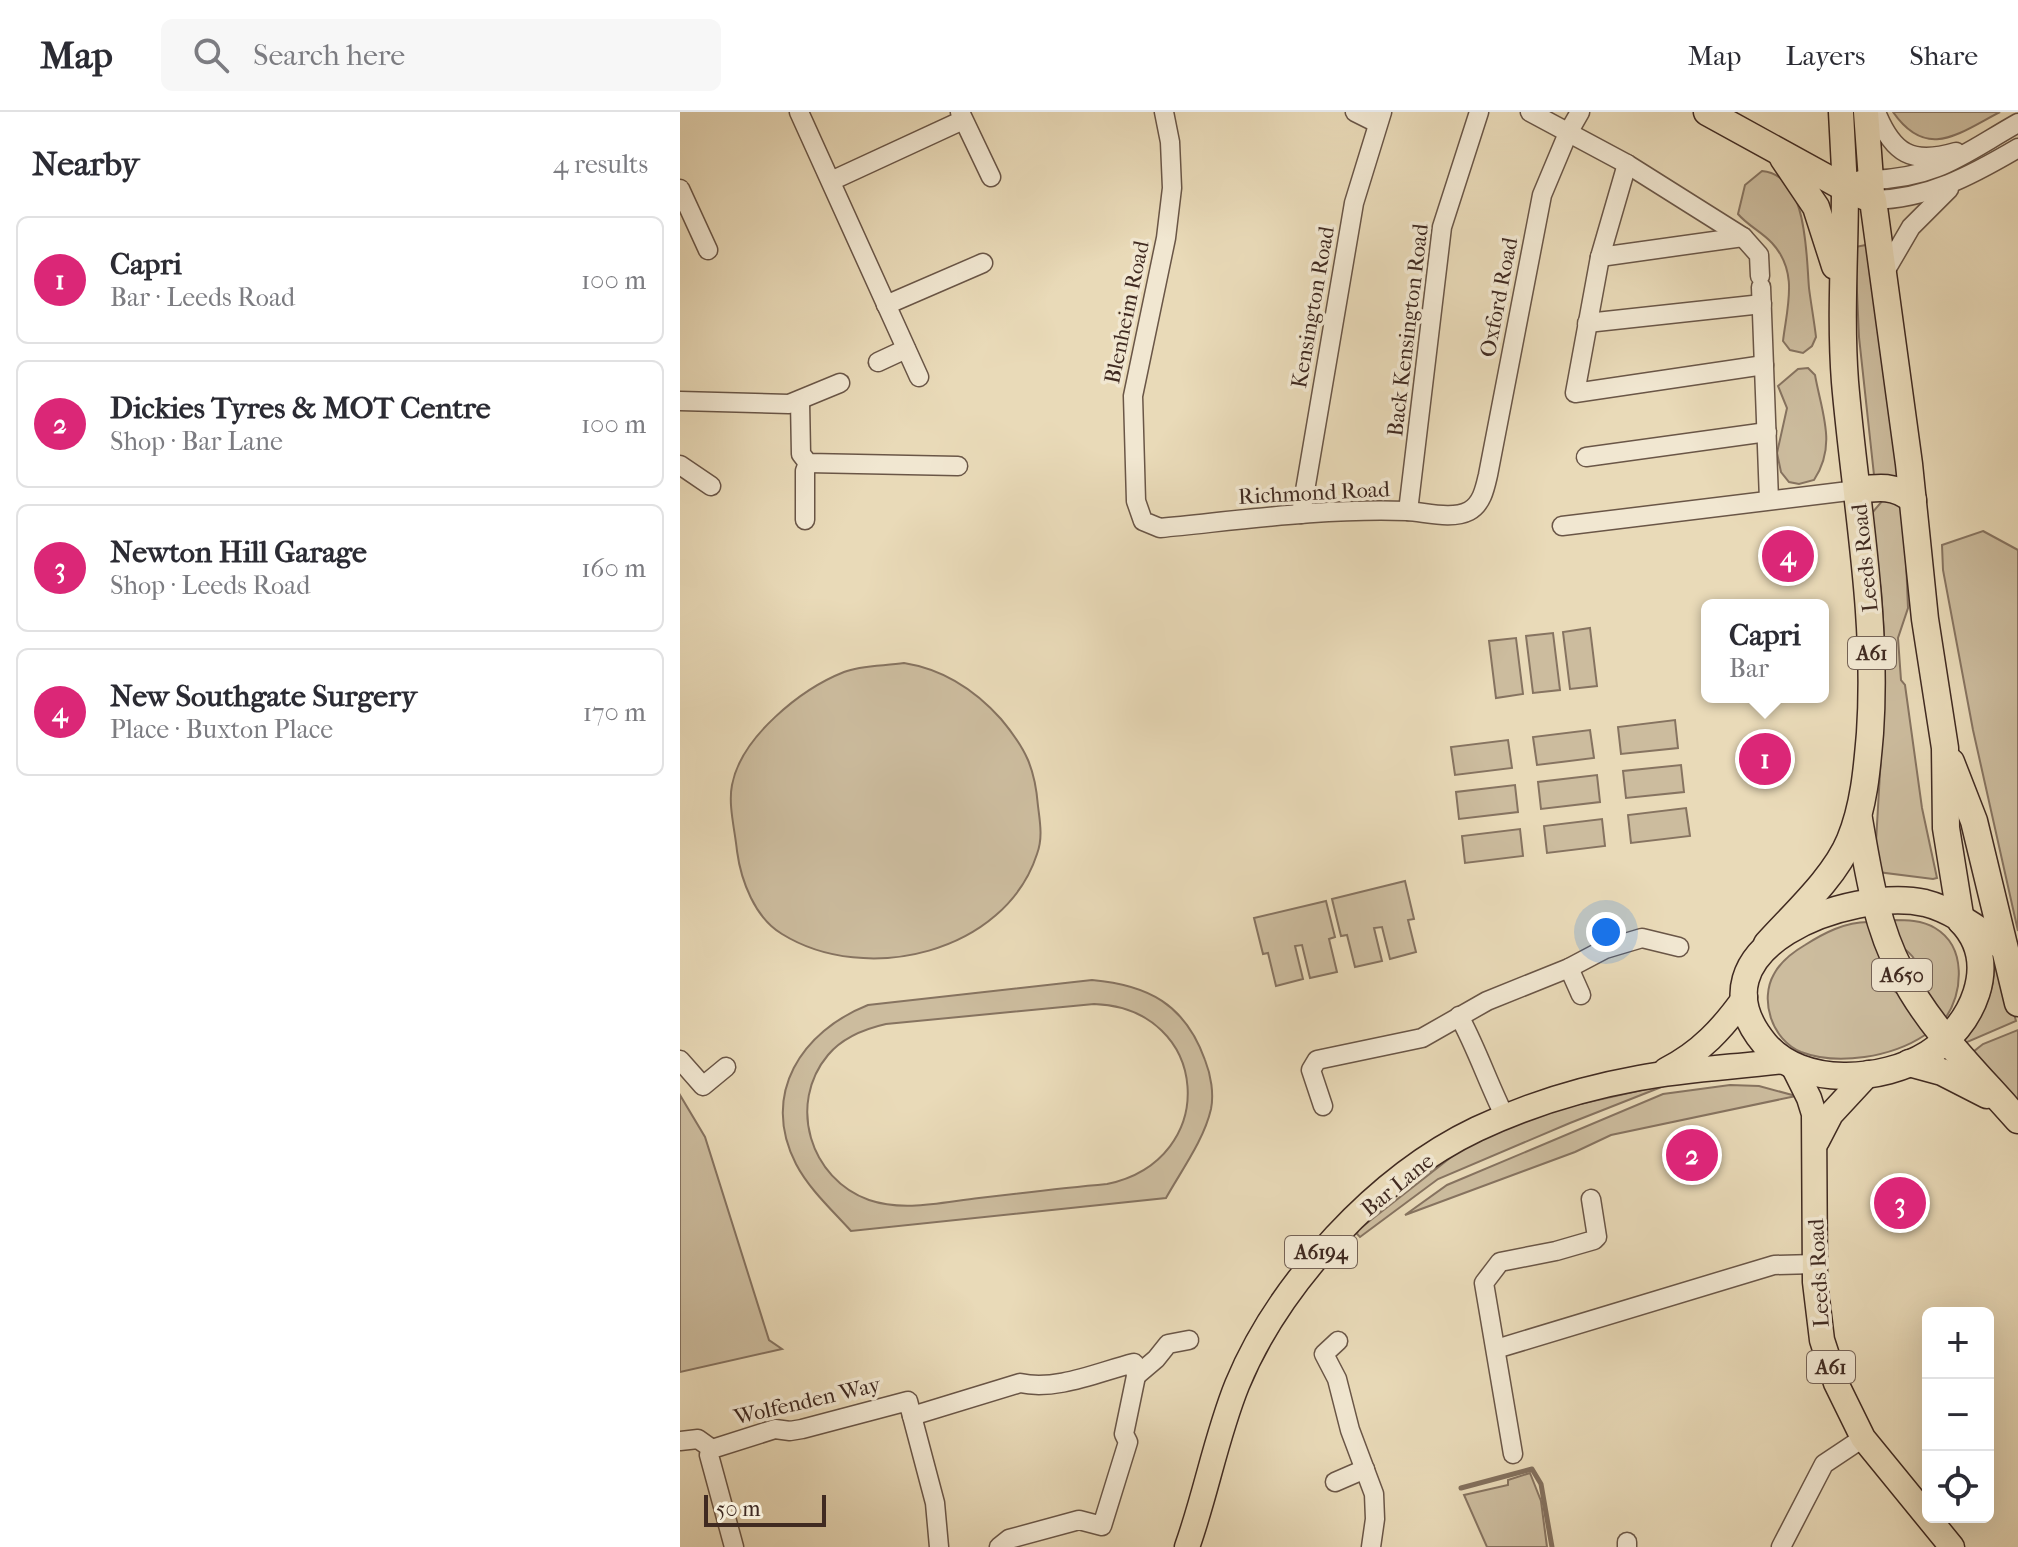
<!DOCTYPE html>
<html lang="en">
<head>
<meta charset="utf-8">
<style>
  body { margin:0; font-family:"IM FELL French Canon",serif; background:#f7f7f7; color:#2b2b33 }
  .controls { position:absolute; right:24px; bottom:24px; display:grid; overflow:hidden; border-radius:12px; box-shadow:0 8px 32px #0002 }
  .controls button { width:72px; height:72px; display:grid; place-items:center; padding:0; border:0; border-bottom:2px solid #e1e1e2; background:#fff; color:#2b2b33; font:40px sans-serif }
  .scale { position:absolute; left:24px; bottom:20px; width:122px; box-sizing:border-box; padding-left:8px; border:4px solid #402a21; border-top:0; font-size:22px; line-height:28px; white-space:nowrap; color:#402a21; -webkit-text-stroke:6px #f1e7d1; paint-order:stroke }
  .you { position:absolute; left:926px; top:820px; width:28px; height:28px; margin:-20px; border:6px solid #fff; border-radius:50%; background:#1a73e8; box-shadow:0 0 0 12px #1a73e833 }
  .badge { display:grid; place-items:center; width:52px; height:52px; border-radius:50%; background:#db2777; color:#fff; font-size:26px; font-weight:700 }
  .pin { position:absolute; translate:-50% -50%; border:4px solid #fff; box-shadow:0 2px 8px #0006 }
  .popup { position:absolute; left:1021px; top:487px; width:128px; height:104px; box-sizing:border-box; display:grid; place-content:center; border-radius:12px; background:#fff; filter:drop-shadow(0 2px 6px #0005); font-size:26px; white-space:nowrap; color:#7c7c81 }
  .popup b { font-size:30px; color:#2b2b33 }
  .popup::after { content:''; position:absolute; left:50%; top:100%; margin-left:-16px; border:16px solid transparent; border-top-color:#fff }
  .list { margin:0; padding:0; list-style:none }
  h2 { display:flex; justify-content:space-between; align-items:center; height:104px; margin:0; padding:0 32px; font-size:34px }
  h2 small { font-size:26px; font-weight:400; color:#7c7c81 }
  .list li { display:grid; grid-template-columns:52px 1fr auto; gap:24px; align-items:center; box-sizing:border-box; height:128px; margin:0 16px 16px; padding:0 16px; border:2px solid #e1e1e2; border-radius:12px }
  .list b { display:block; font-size:30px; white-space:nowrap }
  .list p { margin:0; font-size:26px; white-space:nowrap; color:#7c7c81 }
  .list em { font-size:26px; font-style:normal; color:#7c7c81 }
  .icon { flex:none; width:44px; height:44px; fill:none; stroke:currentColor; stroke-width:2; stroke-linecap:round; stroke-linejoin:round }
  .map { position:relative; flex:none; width:1338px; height:1435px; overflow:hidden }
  header { display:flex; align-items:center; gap:48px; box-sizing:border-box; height:112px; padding:0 40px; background:#fff; border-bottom:2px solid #e1e1e2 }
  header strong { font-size:38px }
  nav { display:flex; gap:44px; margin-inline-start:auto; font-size:28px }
  .search { width:560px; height:72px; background:#f7f7f7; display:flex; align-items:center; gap:20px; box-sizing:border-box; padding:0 28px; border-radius:12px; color:#7c7c81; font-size:30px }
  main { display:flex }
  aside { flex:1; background:#fff }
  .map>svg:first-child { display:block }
  .green { fill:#ccbc9e; stroke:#867360; stroke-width:2; fill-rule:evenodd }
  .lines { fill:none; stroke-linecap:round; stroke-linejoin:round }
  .stream { stroke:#83705d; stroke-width:5 }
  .minor-casing { stroke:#6a5647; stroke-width:21 }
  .major-casing { stroke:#402a21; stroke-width:27 }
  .highway-casing { stroke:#402a21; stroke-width:29 }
  .minor { stroke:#f1e7d1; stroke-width:18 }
  .major { stroke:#e9dab8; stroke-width:24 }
  .highway { stroke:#e9dab8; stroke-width:26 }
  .labels { text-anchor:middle; stroke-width:7; stroke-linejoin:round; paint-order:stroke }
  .shield { fill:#f1e7d1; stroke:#756356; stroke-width:2 }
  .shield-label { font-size:20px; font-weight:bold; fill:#402a21 }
  .street-label { font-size:22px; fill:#402a21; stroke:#f1e7d1 }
</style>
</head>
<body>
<header>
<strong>Map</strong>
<div class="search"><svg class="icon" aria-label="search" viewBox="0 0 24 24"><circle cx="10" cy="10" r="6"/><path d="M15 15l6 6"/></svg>Search here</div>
<nav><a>Map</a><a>Layers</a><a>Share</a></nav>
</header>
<main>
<aside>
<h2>Nearby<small>4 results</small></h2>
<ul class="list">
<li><span class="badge">1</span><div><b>Capri</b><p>Bar · Leeds Road</p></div><em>100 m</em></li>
<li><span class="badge">2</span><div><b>Dickies Tyres &amp; MOT Centre</b><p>Shop · Bar Lane</p></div><em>100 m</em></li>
<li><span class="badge">3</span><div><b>Newton Hill Garage</b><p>Shop · Leeds Road</p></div><em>160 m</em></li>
<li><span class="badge">4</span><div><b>New Southgate Surgery</b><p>Place · Buxton Place</p></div><em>170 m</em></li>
</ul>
</aside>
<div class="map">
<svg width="1338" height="1435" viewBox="0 0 1338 1435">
  <rect width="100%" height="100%" fill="#e9dab8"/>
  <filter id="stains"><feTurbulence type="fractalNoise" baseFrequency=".0025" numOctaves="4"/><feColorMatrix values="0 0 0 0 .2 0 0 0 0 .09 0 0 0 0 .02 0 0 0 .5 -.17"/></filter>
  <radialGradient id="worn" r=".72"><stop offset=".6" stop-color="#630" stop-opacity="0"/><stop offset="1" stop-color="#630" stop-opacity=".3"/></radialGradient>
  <g class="green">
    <path d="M 1213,0 L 1320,0 C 1279,21 1247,49 1213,0 Z"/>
    <path d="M 1082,59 C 1128,63 1126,142 1129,176 C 1131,192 1134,208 1136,225 L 1132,234 L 1123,241 L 1110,238 L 1103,229 C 1107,195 1119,160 1092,131 C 1082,120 1067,113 1058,102 L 1065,73 Z"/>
    <path d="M 1186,133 L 1192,157 L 1222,369 L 1194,363 L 1179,225 L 1175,135 Z"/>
    <path d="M 1128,256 L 1135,263 C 1142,302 1157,333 1134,368 L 1119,372 L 1109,370 L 1101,360 L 1097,341 L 1107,296 L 1098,274 L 1118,257 Z"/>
    <path d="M 1203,388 L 1217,390 L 1224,399 L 1228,496 L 1218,526 L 1221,568 L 1225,573 L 1242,696 L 1257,766 L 1253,767 L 1198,760 L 1196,730 L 1204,591 L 1204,523 L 1201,478 L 1191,413 L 1192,401 Z"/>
    <path d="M 1303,419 L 1338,438 L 1338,819 L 1293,618 L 1263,458 L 1262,433 Z"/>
    <path d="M 910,516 L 917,574 L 890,577 L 883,520 Z"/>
    <path d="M 873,521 L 880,578 L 853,581 L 846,524 Z"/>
    <path d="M 836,526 L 843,582 L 816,586 L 809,529 Z"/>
    <path d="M 224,551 C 262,557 295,578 321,607 C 346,637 355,656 358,694 C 360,710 363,726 357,742 C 325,841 186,874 102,822 C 75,806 61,769 57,739 C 55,718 48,693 52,673 C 61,625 121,577 164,560 C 181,553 205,554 224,551 Z"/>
    <path d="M 995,608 L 998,636 L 941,642 L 938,615 Z"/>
    <path d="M 910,618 L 914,646 L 857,653 L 853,625 Z"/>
    <path d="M 828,628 L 832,656 L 775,663 L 771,635 Z"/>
    <path d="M 1001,653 L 1004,680 L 946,686 L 943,659 Z"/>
    <path d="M 917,663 L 920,690 L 861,697 L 858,670 Z"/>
    <path d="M 835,673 L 838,700 L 779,707 L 776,680 Z"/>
    <path d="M 1006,696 L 1010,724 L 951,731 L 948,703 Z"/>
    <path d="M 922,707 L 925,734 L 867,741 L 864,714 Z"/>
    <path d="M 840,717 L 843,744 L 785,751 L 782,724 Z"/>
    <path d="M 725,769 L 734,807 L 728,808 L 736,840 L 710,847 L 702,815 L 694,816 L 702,849 L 675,855 L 667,823 L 661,824 L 652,787 Z"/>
    <path d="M 646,789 L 655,825 L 649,827 L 657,860 L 630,866 L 622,833 L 615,834 L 623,867 L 596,874 L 588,841 L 583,842 L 574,806 Z"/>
    <path d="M 1212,808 C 1226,808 1242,808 1255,816 C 1287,835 1283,880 1265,907 L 1240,873 C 1242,856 1235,843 1220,834 Z"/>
    <path d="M 1188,810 L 1202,845 L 1200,856 L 1211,877 L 1222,884 L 1247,920 L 1245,923 C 1212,945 1158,954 1121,940 C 1092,928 1079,888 1094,862 C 1101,849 1113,840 1125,833 C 1144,821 1165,810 1188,810 Z"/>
    <path d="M 1314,854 L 1323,861 L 1336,909 L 1285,931 L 1283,926 C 1301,900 1314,887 1314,854 Z"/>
    <path d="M 412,868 C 468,873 505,892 525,948 C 531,963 534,982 531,997 C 524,1028 501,1059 486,1086 L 171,1119 C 152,1098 129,1077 116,1052 C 80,982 122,919 188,893 ZM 414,892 C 531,896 542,1048 427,1072 C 384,1076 341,1081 299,1086 C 263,1090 224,1100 189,1088 C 130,1067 107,992 148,943 C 163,925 184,917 206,912 Z"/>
    <path d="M 1338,918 L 1338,996 L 1293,940 L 1303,932 Z"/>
    <path d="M 989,972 L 890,1011 L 758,1067 L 680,1125 L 677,1122 L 678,1118 L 793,1028 L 873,998 Z"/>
    <path d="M 1050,973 L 1079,974 L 1116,984 L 931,1023 L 895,1040 L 725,1103 L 767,1073 L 983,982 Z"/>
    <path d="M 0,983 L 25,1025 L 89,1228 L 102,1237 L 0,1260 Z"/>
    <path d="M 850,1361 L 861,1389 L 867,1435 L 807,1435 L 784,1383 L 828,1373 L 828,1368 Z"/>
  </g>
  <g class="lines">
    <path class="stream" d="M 781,1376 L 852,1357 L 861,1372 L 872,1435"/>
    <defs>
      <g id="minor">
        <path d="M 119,0 L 239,265"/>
        <path d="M 280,0 L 311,65"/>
        <path d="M 484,0 L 490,30 L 492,76 L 486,126 L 453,284 L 456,389 L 463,409 L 480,416 C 562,408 645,396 727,399 C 745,400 772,408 789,399 C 802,392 805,376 808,363 L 862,83 L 888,21 L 900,0"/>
        <path d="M 675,0 L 697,11"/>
        <path d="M 850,0 L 947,52 L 1063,125 L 1079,143 L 1080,164"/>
        <path d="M 1196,0 C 1213,42 1232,53 1276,40"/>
        <path d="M 947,52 L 920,145 L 895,281 L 1084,253"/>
        <path d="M 1191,68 C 1258,66 1283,42 1338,11"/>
        <path d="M 151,69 L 283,8"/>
        <path d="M 0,77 L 28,138"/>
        <path d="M 1193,88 C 1248,87 1292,63 1338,36"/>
        <path d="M 920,145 L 1063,125"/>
        <path d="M 1203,163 L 1231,115 L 1269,77"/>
        <path d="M 1081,175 L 1089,388"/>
        <path d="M 206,193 L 303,151"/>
        <path d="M 907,211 L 1082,192"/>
        <path d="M 198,250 L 226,237"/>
        <path d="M 0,289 L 109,292 L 160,271"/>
        <path d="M 120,289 L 121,342 L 128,351 L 278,354"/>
        <path d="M 906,345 L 1087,320"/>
        <path d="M 0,353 L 31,374"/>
        <path d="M 728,399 L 762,115 L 799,0"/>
        <path d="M 621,402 L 674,91 L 702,0"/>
        <path d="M 125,408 L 125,359 L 128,351"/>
        <path d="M 882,414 L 1177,378"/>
        <path d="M 889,856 L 901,883"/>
        <path d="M 779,904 C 797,937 808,971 825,1005"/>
        <path d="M 0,948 L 23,974 L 46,955"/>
        <path d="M 643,994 L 631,958 L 637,948 L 742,926 L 807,889 L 889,856 L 925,837 L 962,826 L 999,835"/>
        <path d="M 658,1229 L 644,1242 L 657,1267 L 670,1318 L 694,1382 L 695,1407 L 691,1435"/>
        <path d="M 816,1237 L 1094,1153 L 1135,1152"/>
        <path d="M 456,1264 L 476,1247 L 488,1232 L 509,1228"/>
        <path d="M 232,1304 L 340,1271 C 377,1279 418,1260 454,1251 L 456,1264 L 444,1322 L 448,1330 L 422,1414 L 399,1408 L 329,1427 L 319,1435"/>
        <path d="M 0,1329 L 18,1327 L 32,1337"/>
        <path d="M 833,1342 L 804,1171 L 820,1150 L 876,1139 L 914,1128 L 917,1125 L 911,1087"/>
        <path d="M 655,1370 L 685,1357"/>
        <path d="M 947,1430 L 947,1435"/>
        <path d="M 54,1435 L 29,1343 L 32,1337 L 95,1317 L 110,1319 L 122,1317 L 228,1289 L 255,1391 L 259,1435"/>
        <path d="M 1101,1435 L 1144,1352 L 1183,1326"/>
      </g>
      <g id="major">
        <path d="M 1161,0 L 1165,76 L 1191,68"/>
        <path d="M 1186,0 L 1192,81"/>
        <path d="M 1113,954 L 1129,986 L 1134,1002 L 1135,1170 L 1142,1228 L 1156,1271 L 1183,1326 L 1272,1435"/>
        <path d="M 986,958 C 1020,941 1043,916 1065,885"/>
        <path d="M 1137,1029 L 1151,1002 L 1189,961"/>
        <path d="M 507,1435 C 526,1382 536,1325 557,1273 C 599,1171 698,1064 797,1017 C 848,993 904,976 959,966 C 1007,957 1056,955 1104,949"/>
      </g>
      <g id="highway">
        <path d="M 1027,0 L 1165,76 L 1193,88 L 1229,352 L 1245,507 L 1265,636 L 1266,716 L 1281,809"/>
        <path d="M 1103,46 L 1136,95 L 1155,154"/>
        <path d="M 1177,378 C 1199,375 1215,373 1233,388"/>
        <path d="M 1271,650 L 1294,709 L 1338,891"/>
        <path d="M 1179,707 C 1188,759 1196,813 1221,860 C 1249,916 1297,961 1338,1008"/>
        <path d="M 1281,809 C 1322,851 1292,915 1248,942 C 1203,970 1122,976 1085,932 C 1005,836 1170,775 1245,791 C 1273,798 1300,819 1324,835"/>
        <path d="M 1087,832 C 1114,802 1155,765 1170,728 C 1184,694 1187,657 1190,621 C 1198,503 1175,387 1165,270 C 1160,205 1165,141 1165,76"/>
        <path d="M 1229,951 L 1262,960 L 1307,983"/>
      </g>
    </defs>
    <use href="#minor" class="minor-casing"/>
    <use href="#major" class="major-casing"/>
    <use href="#highway" class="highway-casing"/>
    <use href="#minor" class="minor"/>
    <use href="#major" class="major"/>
    <use href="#highway" class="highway"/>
  </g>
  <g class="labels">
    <g class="shield">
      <rect x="1168" y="525" width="48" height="32" rx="6"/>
      <rect x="1192" y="847" width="60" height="32" rx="6"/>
      <rect x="605" y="1124" width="72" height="32" rx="6"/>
      <rect x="1127" y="1239" width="48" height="32" rx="6"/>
    </g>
    <g class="shield-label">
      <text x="1192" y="548">A61</text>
      <text x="1222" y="870">A650</text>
      <text x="641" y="1147">A6194</text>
      <text x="1151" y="1262">A61</text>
    </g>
    <g class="street-label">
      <text transform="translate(818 185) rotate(-79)" y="8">Oxford Road</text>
      <text transform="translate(632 195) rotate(-80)" y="8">Kensington Road</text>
      <text transform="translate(446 200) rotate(-78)" y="8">Blenheim Road</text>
      <text transform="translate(727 218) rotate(-83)" y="8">Back Kensington Road</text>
      <text transform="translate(634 380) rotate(-3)" y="8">Richmond Road</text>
      <text transform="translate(1184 446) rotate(-96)" y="8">Leeds Road</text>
      <text transform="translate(717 1072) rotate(-39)" y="8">Bar Lane</text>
      <text transform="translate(1138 1161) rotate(-93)" y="8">Leeds Road</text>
      <text transform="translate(127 1288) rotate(-13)" y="8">Wolfenden Way</text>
    </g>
  </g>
  <rect width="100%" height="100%" filter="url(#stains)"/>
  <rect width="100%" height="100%" fill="url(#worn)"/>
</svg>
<div class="controls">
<button>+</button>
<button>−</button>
<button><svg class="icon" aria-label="locate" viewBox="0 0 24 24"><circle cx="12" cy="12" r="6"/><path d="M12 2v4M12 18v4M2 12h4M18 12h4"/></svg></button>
</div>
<div class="scale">50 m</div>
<div class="you"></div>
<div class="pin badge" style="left:1085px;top:647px">1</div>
<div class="popup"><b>Capri</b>Bar</div>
<div class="pin badge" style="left:1012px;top:1043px">2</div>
<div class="pin badge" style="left:1220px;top:1091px">3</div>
<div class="pin badge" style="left:1108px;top:444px">4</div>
</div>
</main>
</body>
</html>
